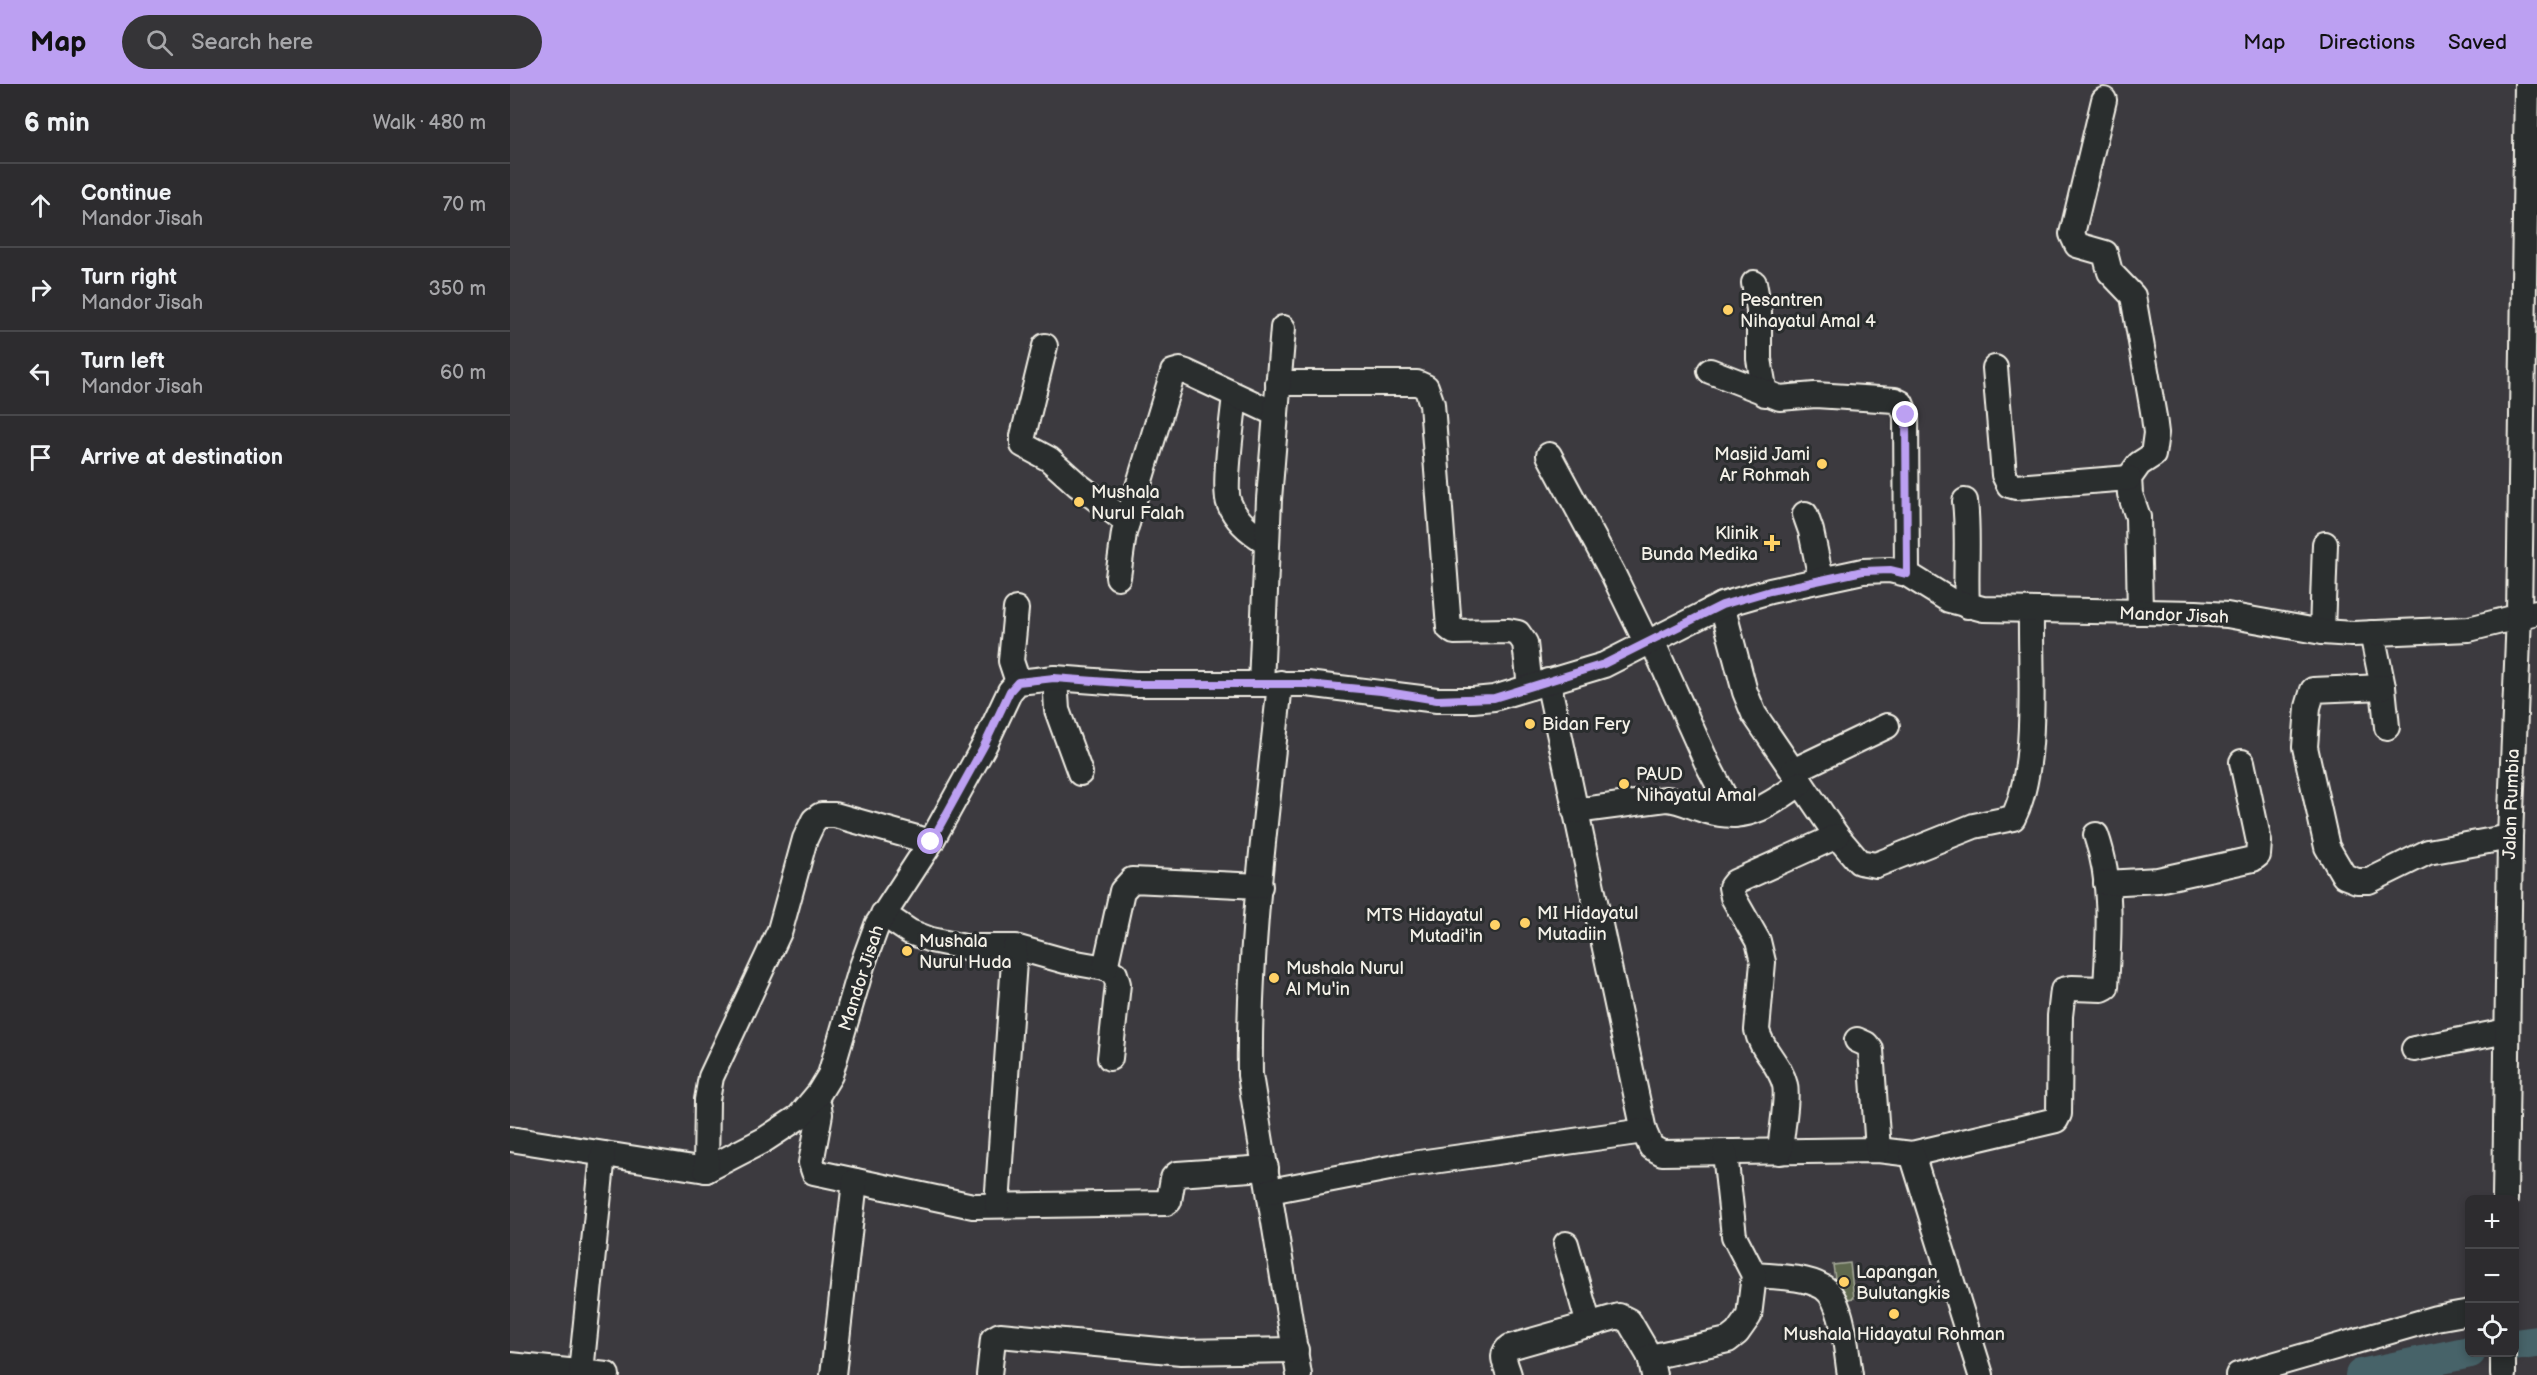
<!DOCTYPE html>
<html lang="en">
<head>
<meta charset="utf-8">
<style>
  body { margin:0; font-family:"Balsamiq Sans",sans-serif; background:#353437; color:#f1f3f6 }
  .controls { position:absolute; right:18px; bottom:18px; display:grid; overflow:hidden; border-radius:9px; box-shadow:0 3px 9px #0003 }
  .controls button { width:54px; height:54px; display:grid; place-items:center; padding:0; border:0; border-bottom:2px solid #48484b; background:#2d2c2f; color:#f1f3f6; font:30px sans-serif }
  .stop { position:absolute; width:18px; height:18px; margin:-14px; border:4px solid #bca0f2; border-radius:50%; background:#fff }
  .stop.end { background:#bca0f2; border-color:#fff; box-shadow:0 2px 6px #0008 }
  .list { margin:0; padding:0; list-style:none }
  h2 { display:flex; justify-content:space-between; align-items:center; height:78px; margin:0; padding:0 24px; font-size:26px }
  h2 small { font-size:20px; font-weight:400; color:#a7a7aa }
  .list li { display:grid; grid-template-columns:39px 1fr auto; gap:18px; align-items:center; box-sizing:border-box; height:84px; padding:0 24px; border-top:2px solid #48484b }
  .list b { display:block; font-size:22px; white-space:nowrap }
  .list p { margin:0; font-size:20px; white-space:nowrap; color:#a7a7aa }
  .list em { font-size:20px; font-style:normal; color:#a7a7aa }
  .icon { flex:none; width:33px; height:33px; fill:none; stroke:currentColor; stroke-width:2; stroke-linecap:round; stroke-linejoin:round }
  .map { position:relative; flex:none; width:2027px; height:1291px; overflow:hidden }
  header { display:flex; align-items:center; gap:36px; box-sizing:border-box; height:84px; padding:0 30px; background:#bca0f2; color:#111 }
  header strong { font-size:28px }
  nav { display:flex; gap:33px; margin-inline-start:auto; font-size:21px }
  .search { width:420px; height:54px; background:#353437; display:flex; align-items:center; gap:15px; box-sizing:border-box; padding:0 21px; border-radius:33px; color:#a7a7aa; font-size:22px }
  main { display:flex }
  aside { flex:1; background:#2d2c2f }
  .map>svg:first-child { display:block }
  .green { fill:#5e6950; stroke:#a9ad9c; stroke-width:1.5 }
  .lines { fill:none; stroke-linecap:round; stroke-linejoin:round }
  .river { stroke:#466369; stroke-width:32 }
  .minor-casing { stroke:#f4f1e8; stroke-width:28 }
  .minor { stroke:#2a2d2e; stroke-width:24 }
  .route { stroke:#bca0f2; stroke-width:8 }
  .poi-dot { fill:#ffd166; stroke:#2a2d2e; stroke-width:2 }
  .labels { text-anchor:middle; stroke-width:6; stroke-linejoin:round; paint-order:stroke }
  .poi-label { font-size:18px; fill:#f4f1e8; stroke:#2a2d2e; text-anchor:start }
  .street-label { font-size:18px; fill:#f4f1e8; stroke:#2a2d2e }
</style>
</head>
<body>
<header>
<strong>Map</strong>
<div class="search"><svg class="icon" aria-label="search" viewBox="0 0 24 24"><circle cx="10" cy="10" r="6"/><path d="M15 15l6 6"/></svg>Search here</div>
<nav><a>Map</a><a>Directions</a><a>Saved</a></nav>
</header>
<main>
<aside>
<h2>6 min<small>Walk · 480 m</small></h2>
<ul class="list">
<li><svg class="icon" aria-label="ahead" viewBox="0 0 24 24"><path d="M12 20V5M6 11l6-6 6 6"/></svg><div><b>Continue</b><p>Mandor Jisah</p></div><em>70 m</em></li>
<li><svg class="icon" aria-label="right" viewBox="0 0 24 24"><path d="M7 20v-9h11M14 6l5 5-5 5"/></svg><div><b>Turn right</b><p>Mandor Jisah</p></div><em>350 m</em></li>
<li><svg class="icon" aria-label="left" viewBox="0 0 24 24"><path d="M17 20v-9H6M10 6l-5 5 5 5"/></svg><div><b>Turn left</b><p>Mandor Jisah</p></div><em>60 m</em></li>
<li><svg class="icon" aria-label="arrive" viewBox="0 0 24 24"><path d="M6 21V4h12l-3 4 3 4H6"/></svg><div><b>Arrive at destination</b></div></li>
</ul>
</aside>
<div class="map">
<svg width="2027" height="1291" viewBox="0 0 2027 1291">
  <rect width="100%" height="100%" fill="#3c3a3f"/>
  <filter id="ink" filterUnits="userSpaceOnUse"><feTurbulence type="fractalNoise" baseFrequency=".0167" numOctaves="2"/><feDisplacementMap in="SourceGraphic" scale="12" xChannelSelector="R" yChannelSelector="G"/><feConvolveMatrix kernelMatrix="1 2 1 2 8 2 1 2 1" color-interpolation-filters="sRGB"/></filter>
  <g filter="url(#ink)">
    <path class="green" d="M 1340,1179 L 1344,1214 L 1328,1216 L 1323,1181 Z"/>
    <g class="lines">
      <g class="river">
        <path d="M 2004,1261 L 2027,1258"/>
        <path d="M 1851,1291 L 1960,1268"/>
      </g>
      <defs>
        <g id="minor">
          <path d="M 1594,16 L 1562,150 L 1567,161 L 1595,169 L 1600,188 L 1623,212 L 1644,333 L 1646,349 L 1643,371 L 1629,380 L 1619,394 L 1620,410 L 1628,433 L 1630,528"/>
          <path d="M 1244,199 L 1249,225 L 1249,275 L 1255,310"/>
          <path d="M 535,262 L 513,352 L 513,361 L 539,375 L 568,401 L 617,438"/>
          <path d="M 1485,284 L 1494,391 L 1499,401 L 1506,403 L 1619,394"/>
          <path d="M 1200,287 L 1270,314 L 1305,311 L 1385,316 L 1391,319 L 1396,331 L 1397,490"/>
          <path d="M 768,299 L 907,299 L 916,303 L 922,320 L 939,544 L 944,548 L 998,547 L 1008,549 L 1015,559 L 1020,603"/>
          <path d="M 725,312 C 723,330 713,406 719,419 C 726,437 741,449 757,458"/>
          <path d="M 1039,371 L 1103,490 L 1137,560"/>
          <path d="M 1455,417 C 1459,451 1455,486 1457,522"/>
          <path d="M 1295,430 L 1301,447 L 1311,495"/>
          <path d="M 608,493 L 614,449 L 663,288 L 670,286 L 676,288 L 766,330"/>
          <path d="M 1212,521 L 1235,608 L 1244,630 L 1327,752 L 1349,778 L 1366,781 L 1464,742 L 1503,734 C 1529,684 1520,585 1521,528"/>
          <path d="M 506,525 L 501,577 L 508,598"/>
          <path d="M 1812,548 L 1815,460"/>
          <path d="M 1862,549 L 1873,603 L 1877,643"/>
          <path d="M 1142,557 L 1197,679 L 1224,731"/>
          <path d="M 545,594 L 547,626 L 570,689"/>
          <path d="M 1038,597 L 1134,1047 L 1141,1063 L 1152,1069 L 1368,1066 L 1402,1070 L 1546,1036 L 1549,1030 L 1550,932 L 1553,906 L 1562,904 L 1592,905 L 1596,903 C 1599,853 1603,799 1586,751"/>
          <path d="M 770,599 C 757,729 738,860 740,991 L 789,1291"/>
          <path d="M 751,600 L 759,415 L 773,244"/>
          <path d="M 1873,603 L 1803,606 L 1798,623 L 1795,663 L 1817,763 L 1834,792 L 1847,797 L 1859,797 L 1918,768 L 2000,753"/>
          <path d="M 1283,687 L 1377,642"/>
          <path d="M 1065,727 L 1156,715 C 1171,716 1183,723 1197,727 C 1238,739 1259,721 1291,699"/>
          <path d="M 1596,799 L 1648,796 L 1743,775 L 1748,771 L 1749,758 L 1732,678"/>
          <path d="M 373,830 L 400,848 L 421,856 L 455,863 L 505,863 L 555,877 L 595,884 L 605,890 L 608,900 L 600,974"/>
          <path d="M 595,884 L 612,807 L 622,796 L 750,802"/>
          <path d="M 1347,956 L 1356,960 L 1361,966 L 1368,1066"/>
          <path d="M 1904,965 L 1997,947"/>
          <path d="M 300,1022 L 309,1023 L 310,1030 L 301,1079 L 304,1088 L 463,1122 L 656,1119 L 659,1117 L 663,1094 L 667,1090 L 756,1084"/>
          <path d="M 0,1055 L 196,1086 L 254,1056 L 289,1033 L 309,1009 L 320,991 L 352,882 L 367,841 L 421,758 L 475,660 L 500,607 L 508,598 L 545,594 L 625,600 L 797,600 L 927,616 L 963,616 L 984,614 L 1094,581 L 1212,521 L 1260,507 L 1353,487 L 1380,486 L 1397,490 L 1439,516 L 1473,525 L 1686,529 L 1717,531 L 1812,548 L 1843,550 L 1959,545 L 2027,528"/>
          <path d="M 1270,1068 C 1271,1051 1278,1015 1275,1001 C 1270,980 1251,966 1247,946 L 1253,878 L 1248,857 L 1223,813 L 1221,803 L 1225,798 L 1327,752"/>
          <path d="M 1402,1070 L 1471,1291"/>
          <path d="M 196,1086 L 197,1016 L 201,993 L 270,846 L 295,755 L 304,736 L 311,731 L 325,731 L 421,758"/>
          <path d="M 760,1107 L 895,1081 L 1134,1047"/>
          <path d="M 1995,1116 L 2000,753 L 2009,531 L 2017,0"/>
          <path d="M 487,1121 L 505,863"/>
          <path d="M 1056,1160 L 1079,1241"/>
          <path d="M 1244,1191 C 1266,1193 1293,1192 1313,1203 C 1334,1216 1336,1268 1340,1291"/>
          <path d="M 0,1281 L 97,1291"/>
          <path d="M 71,1288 L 93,1070"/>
          <path d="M 323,1291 L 345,1097"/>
          <path d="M 479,1291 L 483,1255 L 490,1251 L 671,1268 L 786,1266"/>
          <path d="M 999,1291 C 996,1280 989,1270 1000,1263 L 1109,1232 L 1119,1237 L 1140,1273"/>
          <path d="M 1144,1291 L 1140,1273 L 1218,1256 L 1227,1249 L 1239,1232 L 1244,1191 L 1224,1152 L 1215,1069"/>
          <path d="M 1728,1291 L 1926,1234 L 1960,1228"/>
          <path d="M 1993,1291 L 1993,1268"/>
        </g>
      </defs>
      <use href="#minor" class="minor-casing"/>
      <use href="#minor" class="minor"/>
    </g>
  </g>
  <g class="lines" filter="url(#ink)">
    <path class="route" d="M 421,758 L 475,660 L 500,607 L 508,598 L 544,594 L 625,600 L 797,600 L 871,607 L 927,616 L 984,614 L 1094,580 L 1212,521 L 1260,507 L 1353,487 L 1380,486 L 1397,490 L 1396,331"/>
  </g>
  <g class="poi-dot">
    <circle cx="1218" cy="226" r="6"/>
    <circle cx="1312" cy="380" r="6"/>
    <circle cx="569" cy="418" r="6"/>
    <path d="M1259 450h6v6h6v6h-6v6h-6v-6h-6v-6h6z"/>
    <circle cx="1020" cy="640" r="6"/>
    <circle cx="1114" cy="700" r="6"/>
    <circle cx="1015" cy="839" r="6"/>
    <circle cx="985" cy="841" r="6"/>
    <circle cx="397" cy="867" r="6"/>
    <circle cx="764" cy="894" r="6"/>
    <circle cx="1334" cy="1198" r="6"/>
    <circle cx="1384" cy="1230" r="6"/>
  </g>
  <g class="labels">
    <g class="poi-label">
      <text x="1230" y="222">Pesantren<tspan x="1230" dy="21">Nihayatul Amal 4</tspan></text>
      <text x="1300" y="376" text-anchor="end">Masjid Jami<tspan x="1300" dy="21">Ar Rohmah</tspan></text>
      <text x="581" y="414">Mushala<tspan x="581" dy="21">Nurul Falah</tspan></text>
      <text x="1248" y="455" text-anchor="end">Klinik<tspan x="1248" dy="21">Bunda Medika</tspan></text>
      <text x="1032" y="646">Bidan Fery</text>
      <text x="1126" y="696">PAUD<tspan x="1126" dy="21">Nihayatul Amal</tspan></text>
      <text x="1027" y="835">MI Hidayatul<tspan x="1027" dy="21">Mutadiin</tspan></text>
      <text x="973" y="837" text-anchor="end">MTS Hidayatul<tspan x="973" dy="21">Mutadi'in</tspan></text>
      <text x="409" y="863">Mushala<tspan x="409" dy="21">Nurul Huda</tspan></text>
      <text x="776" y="890">Mushala Nurul<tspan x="776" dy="21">Al Mu'in</tspan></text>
      <text x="1346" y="1194">Lapangan<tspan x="1346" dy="21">Bulutangkis</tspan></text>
      <text x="1384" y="1256" text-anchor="middle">Mushala Hidayatul Rohman</text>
    </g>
    <g class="street-label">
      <text transform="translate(1664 531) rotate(2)" y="6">Mandor Jisah</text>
      <text transform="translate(2001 720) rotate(-88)" y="6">Jalan Rumbia</text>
      <text transform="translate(351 894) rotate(-72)" y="6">Mandor Jisah</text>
    </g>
  </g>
</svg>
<div class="controls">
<button>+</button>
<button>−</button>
<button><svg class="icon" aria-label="locate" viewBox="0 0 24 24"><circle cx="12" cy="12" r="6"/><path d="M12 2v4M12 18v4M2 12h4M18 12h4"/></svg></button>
</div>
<div class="stop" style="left:421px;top:758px"></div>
<div class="stop end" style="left:1396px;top:331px"></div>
</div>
</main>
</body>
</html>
